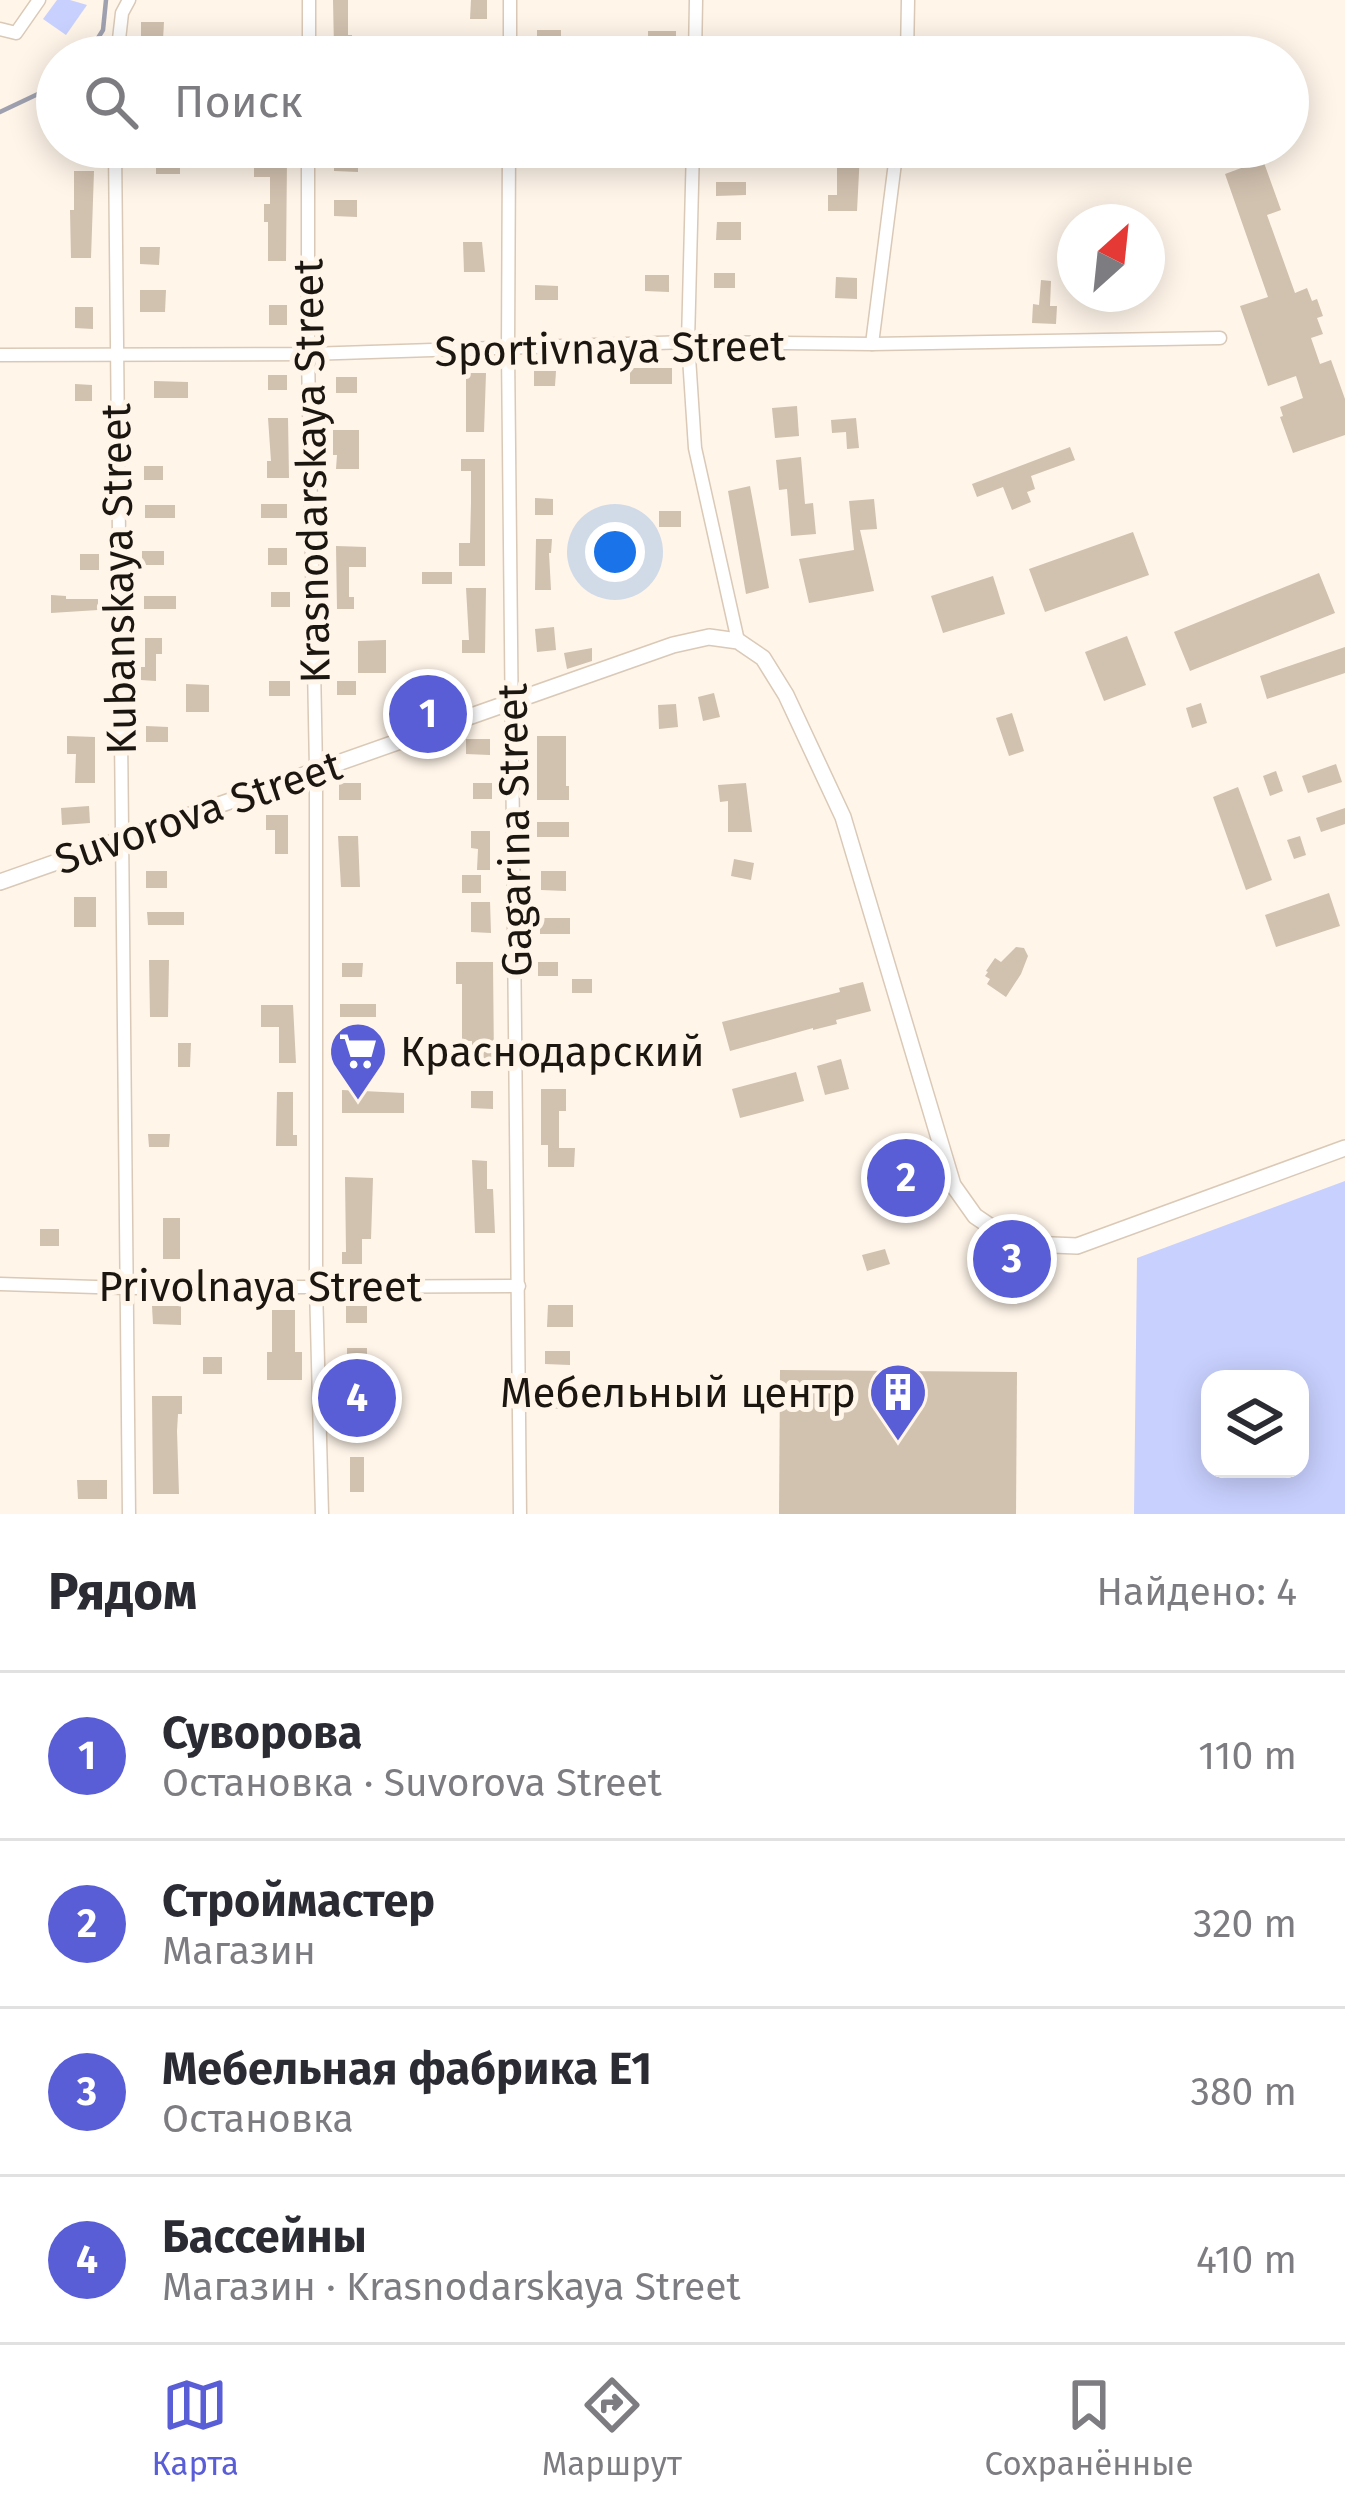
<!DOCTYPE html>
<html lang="ru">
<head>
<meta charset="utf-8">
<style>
  body { margin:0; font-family:"Fira Sans",sans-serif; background:#f7f7f7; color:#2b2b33 }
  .controls { position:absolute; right:36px; bottom:36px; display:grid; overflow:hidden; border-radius:24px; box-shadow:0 6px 30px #0003 }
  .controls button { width:108px; height:108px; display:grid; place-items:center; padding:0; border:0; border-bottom:3px solid #e1e1e2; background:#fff; color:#2b2b33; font:60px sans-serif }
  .compass { position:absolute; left:1057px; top:204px; width:108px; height:108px; border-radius:50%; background:#fff; box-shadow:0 6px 30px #0003; rotate:27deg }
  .you { position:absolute; left:615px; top:552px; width:42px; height:42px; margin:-30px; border:9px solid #fff; border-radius:50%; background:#1a73e8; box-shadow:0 0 0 18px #1a73e833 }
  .badge { display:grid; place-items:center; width:78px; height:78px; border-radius:50%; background:#5a5ed6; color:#fff; font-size:39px; font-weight:700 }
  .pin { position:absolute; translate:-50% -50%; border:6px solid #fff; box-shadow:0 3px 12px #0006 }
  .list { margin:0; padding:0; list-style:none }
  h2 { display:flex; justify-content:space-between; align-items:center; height:156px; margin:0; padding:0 48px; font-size:51px }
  h2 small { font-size:39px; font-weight:400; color:#7c7c81 }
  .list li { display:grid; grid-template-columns:78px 1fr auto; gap:36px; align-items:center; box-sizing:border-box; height:168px; padding:0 48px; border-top:3px solid #e1e1e2 }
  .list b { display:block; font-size:45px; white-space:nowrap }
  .list p { margin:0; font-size:39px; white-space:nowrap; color:#7c7c81 }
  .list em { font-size:39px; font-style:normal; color:#7c7c81 }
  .icon { flex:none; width:66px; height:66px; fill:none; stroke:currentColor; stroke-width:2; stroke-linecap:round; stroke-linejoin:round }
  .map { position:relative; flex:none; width:1345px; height:1514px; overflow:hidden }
  .search { position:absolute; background:#fff; box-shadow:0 6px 30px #0003; left:36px; right:36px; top:36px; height:132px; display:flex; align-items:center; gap:30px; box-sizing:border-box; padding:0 42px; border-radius:66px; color:#7c7c81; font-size:45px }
  .sheet { height:828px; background:#fff }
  nav { display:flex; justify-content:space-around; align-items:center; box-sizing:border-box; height:168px; border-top:3px solid #e1e1e2; background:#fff; font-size:33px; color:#7c7c81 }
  nav a { display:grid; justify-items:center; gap:6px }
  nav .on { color:#5a5ed6 }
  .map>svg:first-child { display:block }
  .green { fill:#c8d0fe; fill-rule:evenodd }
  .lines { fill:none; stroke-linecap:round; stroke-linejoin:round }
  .stream { stroke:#9fa1b0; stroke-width:4.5 }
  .building { fill:#d1c1af }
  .minor-casing { stroke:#dac9b7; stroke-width:15 }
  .tertiary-casing { stroke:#dac9b7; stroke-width:18 }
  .minor { stroke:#fff; stroke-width:12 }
  .tertiary { stroke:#fff; stroke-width:15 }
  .labels { text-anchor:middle; stroke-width:10; stroke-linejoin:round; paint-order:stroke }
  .street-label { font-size:42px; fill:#1b160f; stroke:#fff5e9 }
  .poi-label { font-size:42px; fill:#1b160f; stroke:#fff5e9; text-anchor:start }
</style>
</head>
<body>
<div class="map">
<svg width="1345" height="1514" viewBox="0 0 1345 1514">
  <rect width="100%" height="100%" fill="#fff5e9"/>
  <g class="green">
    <path d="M 57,0 L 70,0 L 87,5 L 66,35 L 43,19 Z"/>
    <path d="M 1345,1181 L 1345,1514 L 1134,1514 L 1137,1258 ZM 1210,1379 L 1300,1379 L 1300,1469 L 1210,1469 Z"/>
  </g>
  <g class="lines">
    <g class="stream">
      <path d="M 86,57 L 103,30 L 106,0"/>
      <path d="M 0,112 L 57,85"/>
    </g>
  </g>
  <g class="building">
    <path d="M 333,0 L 348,0 L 348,35 L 352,35 L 352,49 L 334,48 Z"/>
    <path d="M 471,0 L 487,0 L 487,19 L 470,19 Z"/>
    <path d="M 141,22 L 164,22 L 163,40 L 141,40 Z"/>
    <path d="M 537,30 L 561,30 L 561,47 L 537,46 Z"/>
    <rect x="648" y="31" width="28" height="15"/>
    <rect x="647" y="147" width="24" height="14"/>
    <path d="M 837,153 L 860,153 L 857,211 L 828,211 L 828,195 L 837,195 Z"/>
    <path d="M 334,155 L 358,155 L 358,172 L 334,171 Z"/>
    <path d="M 254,159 L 287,159 L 286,261 L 268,261 L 268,222 L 264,222 L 264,204 L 270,204 L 270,177 L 254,177 Z"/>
    <path d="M 1263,160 L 1281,210 L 1267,215 L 1295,293 L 1307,288 L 1312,301 L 1317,299 L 1323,316 L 1317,318 L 1323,334 L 1311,338 L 1320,364 L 1331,360 L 1345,399 L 1345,435 L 1293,453 L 1280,417 L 1283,416 L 1280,407 L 1303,398 L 1296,376 L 1268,386 L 1240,306 L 1268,297 L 1225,174 Z"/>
    <path d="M 156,161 L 180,162 L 180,174 L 156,174 Z"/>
    <path d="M 74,171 L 94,171 L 91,258 L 71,258 L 70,210 L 74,210 Z"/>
    <path d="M 716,182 L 746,182 L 746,195 L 716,196 Z"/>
    <path d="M 334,200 L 357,200 L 357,217 L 334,216 Z"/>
    <path d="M 717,222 L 741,222 L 741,240 L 716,240 Z"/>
    <path d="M 463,242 L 482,242 L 485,272 L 464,272 Z"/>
    <path d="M 140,247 L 160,247 L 159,265 L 140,264 Z"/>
    <rect x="714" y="273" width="21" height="15"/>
    <path d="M 645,275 L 669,275 L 669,292 L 645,291 Z"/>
    <path d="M 836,277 L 857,278 L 857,299 L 835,298 Z"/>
    <path d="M 1041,280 L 1051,281 L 1050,306 L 1057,306 L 1056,324 L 1032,323 L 1033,304 L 1039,305 Z"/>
    <path d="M 535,285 L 558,286 L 558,300 L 535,300 Z"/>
    <path d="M 140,290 L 166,290 L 165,312 L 140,312 Z"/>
    <rect x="269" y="305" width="18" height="20"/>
    <path d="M 75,307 L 93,307 L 93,329 L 75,328 Z"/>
    <rect x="630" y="368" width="42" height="16"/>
    <path d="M 534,371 L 556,371 L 555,386 L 534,386 Z"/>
    <path d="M 466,373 L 486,373 L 484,432 L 466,432 Z"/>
    <rect x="268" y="375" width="19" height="15"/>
    <rect x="336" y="377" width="21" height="16"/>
    <path d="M 154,381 L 188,382 L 188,398 L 154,398 Z"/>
    <path d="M 75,384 L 92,385 L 92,401 L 75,401 Z"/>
    <path d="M 797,406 L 799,436 L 775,438 L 772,408 Z"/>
    <path d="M 268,418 L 288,418 L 289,478 L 267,478 L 267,461 L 271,461 Z"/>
    <path d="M 856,418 L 859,448 L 847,449 L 846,432 L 832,433 L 831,420 Z"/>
    <path d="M 333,430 L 359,430 L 359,469 L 336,469 L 337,455 L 333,455 Z"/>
    <path d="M 1070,447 L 1075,460 L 1031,476 L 1035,489 L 1027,492 L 1031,502 L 1012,510 L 1003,487 L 977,497 L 972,484 Z"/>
    <path d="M 801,457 L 805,504 L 813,503 L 816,534 L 791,536 L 787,489 L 779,490 L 776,460 Z"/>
    <path d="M 461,459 L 485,459 L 485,566 L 459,566 L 459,543 L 470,543 L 471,503 L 471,471 L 461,471 Z"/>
    <rect x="144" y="466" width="19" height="14"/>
    <path d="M 750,486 L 769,588 L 746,594 L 728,491 Z"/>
    <path d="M 535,498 L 553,499 L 553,515 L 535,515 Z"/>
    <path d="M 874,499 L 877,529 L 860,530 L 874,591 L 809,603 L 799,559 L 854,550 L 849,501 Z"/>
    <rect x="261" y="504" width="26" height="14"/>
    <rect x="145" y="505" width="30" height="13"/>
    <rect x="659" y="511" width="22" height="16"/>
    <path d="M 1133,532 L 1149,575 L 1045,612 L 1029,569 Z"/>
    <path d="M 536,539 L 552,539 L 551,553 L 549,553 L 551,590 L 535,590 Z"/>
    <path d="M 336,546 L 366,547 L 366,567 L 349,567 L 349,597 L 354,597 L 354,609 L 337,609 Z"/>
    <rect x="268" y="548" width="19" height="17"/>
    <rect x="142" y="551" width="22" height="14"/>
    <rect x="80" y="554" width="19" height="16"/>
    <rect x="422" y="572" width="30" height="12"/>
    <path d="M 1319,573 L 1335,613 L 1190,671 L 1174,632 Z"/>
    <path d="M 993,576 L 1005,614 L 943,633 L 931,596 Z"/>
    <path d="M 466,588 L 486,588 L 485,653 L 462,653 L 462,640 L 469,640 Z"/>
    <rect x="271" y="592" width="19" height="15"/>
    <path d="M 51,595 L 66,596 L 66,599 L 98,599 L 98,610 L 51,613 Z"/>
    <rect x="144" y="596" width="32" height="13"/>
    <path d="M 554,627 L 556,650 L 537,652 L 535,629 Z"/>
    <path d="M 1127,636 L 1146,685 L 1104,701 L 1085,652 Z"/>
    <path d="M 145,638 L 162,638 L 162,654 L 156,654 L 156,681 L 141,680 L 141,667 L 145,667 Z"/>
    <path d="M 386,640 L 386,673 L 358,673 L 358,641 Z"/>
    <path d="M 1345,647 L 1345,673 L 1267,699 L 1260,676 Z"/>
    <path d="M 592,648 L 592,661 L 567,669 L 564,653 Z"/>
    <rect x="269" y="681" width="21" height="15"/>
    <rect x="337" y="681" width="19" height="14"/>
    <path d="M 186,684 L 209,685 L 209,712 L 186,712 Z"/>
    <path d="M 714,693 L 720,717 L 703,721 L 698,697 Z"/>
    <path d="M 1201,703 L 1207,723 L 1192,728 L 1186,708 Z"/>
    <path d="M 676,704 L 678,727 L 659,729 L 658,705 Z"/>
    <path d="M 1012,713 L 1024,751 L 1009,756 L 996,718 Z"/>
    <path d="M 146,726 L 168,727 L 168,742 L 146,742 Z"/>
    <path d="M 67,736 L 95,737 L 95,783 L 75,783 L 76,754 L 67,754 Z"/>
    <path d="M 537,736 L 566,736 L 566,786 L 569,786 L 569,800 L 537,800 Z"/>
    <path d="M 466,739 L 490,739 L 490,755 L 466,754 Z"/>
    <path d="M 1336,764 L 1342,782 L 1308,793 L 1302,776 Z"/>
    <path d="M 1276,771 L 1283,791 L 1270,796 L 1263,776 Z"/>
    <rect x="339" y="783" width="22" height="17"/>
    <rect x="473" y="783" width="19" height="16"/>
    <path d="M 746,783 L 752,832 L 728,832 L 728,801 L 720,802 L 718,785 Z"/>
    <path d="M 1238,787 L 1272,880 L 1246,890 L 1213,797 Z"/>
    <path d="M 89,806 L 90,823 L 62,825 L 61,808 Z"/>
    <path d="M 1345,808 L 1345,824 L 1321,832 L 1316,818 Z"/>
    <path d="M 266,815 L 288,815 L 288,854 L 275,854 L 275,830 L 266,830 Z"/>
    <rect x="537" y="822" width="32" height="15"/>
    <path d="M 471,831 L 490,831 L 490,870 L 477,870 L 478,849 L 471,848 Z"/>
    <path d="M 338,836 L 358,836 L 360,887 L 341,887 Z"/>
    <path d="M 1300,836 L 1306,855 L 1294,859 L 1287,840 Z"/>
    <path d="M 734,859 L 754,863 L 751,880 L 731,876 Z"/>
    <rect x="146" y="871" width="21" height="17"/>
    <path d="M 541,871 L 566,871 L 566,891 L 541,890 Z"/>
    <rect x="462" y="875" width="19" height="18"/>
    <path d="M 1329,893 L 1340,926 L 1276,947 L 1265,915 Z"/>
    <rect x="74" y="897" width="22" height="30"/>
    <path d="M 471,902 L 490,902 L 491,933 L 471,932 Z"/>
    <path d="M 147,912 L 184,912 L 184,925 L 148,925 Z"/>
    <rect x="540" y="918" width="30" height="16"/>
    <path d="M 1016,947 L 1024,948 L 1028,956 L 1021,974 L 1006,997 L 987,984 L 990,979 L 985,976 L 988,972 L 986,971 L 995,958 L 1001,962 Z"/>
    <path d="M 149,960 L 169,960 L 168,1017 L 150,1017 Z"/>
    <path d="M 456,962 L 493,962 L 494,1065 L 472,1065 L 472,1041 L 462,1041 L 462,984 L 456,984 Z"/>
    <rect x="538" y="962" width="20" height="14"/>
    <path d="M 342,963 L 363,963 L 362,977 L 342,977 Z"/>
    <rect x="572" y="979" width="20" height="14"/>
    <path d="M 863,982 L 871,1011 L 836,1020 L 837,1024 L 813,1030 L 813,1028 L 730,1051 L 722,1022 L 840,992 L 839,988 Z"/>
    <rect x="340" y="1004" width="36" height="13"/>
    <path d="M 261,1005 L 293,1005 L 296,1063 L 279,1063 L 279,1027 L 261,1027 Z"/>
    <path d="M 178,1043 L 191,1043 L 190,1067 L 178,1067 Z"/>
    <path d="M 542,1047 L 570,1048 L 570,1064 L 542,1064 Z"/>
    <rect x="341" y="1048" width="22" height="14"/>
    <path d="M 841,1059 L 849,1089 L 825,1095 L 817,1066 Z"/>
    <path d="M 796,1072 L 804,1101 L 740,1118 L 732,1089 Z"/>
    <path d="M 541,1089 L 566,1089 L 566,1111 L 559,1111 L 559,1148 L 575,1148 L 574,1167 L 548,1167 L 548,1145 L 541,1145 Z"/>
    <path d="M 342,1090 L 404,1093 L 404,1113 L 342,1113 Z"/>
    <path d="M 471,1091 L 493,1091 L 493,1109 L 471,1108 Z"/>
    <path d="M 277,1092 L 293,1092 L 293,1135 L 297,1135 L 297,1146 L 276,1146 Z"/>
    <path d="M 148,1134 L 170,1134 L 169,1147 L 149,1147 Z"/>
    <path d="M 472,1160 L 487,1161 L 487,1189 L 493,1189 L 495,1233 L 475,1233 Z"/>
    <path d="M 913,1162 L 921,1187 L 900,1194 L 892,1170 Z"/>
    <path d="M 345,1177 L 373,1178 L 371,1239 L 362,1239 L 362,1264 L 342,1264 L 342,1252 L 346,1252 Z"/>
    <rect x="163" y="1218" width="17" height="41"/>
    <rect x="40" y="1229" width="19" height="17"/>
    <path d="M 885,1249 L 890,1264 L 867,1271 L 862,1255 Z"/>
    <path d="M 548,1305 L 573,1305 L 573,1327 L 547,1327 Z"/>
    <path d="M 152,1306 L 181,1306 L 181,1325 L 153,1324 Z"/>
    <rect x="346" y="1306" width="21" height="17"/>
    <path d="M 272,1310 L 295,1310 L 295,1352 L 302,1352 L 302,1380 L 267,1380 L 267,1352 L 272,1352 Z"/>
    <rect x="347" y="1348" width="20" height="16"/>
    <path d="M 545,1351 L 570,1351 L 570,1365 L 545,1364 Z"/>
    <rect x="203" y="1357" width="19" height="17"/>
    <path d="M 780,1370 L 1017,1372 L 1016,1514 L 779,1514 Z"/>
    <path d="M 543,1391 L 566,1392 L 565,1409 L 543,1408 Z"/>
    <path d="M 366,1393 L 366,1411 L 374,1411 L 373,1433 L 348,1433 L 348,1394 Z"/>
    <path d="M 152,1396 L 182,1396 L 182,1414 L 178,1414 L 177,1431 L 179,1494 L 153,1494 Z"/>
    <rect x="350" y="1457" width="14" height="35"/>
    <path d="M 77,1480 L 107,1480 L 107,1499 L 78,1499 Z"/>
  </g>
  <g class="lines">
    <defs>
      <g id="minor">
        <path d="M 309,0 L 309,57"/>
        <path d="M 0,29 L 16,33 L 39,0"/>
        <path d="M 117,57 L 122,13 L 129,0"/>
        <path d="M 510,57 L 510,0"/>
        <path d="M 695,57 L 696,0"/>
        <path d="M 907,57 L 908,0"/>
        <path d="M 115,147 L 129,1514"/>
        <path d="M 308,147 L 308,354 L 316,770 L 316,1287 L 322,1514"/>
        <path d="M 509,147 L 508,350 L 520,1514"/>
        <path d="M 693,147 L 688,342 L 695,448 L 738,641"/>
        <path d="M 872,344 L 897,147"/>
        <path d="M 0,355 L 308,354 L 688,342 L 872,344 L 1220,338"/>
        <path d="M 0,1284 L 127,1288 L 519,1286"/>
      </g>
      <path id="tertiary" d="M 0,882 L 673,645 L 709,637 L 738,641 L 763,658 L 786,695 L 843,817 L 953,1185 L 975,1216 L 1000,1233 L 1029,1244 L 1077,1246 L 1345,1148"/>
    </defs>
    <use href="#minor" class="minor-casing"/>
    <use href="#tertiary" class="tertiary-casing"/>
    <use href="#minor" class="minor"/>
    <use href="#tertiary" class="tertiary"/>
  </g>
  <defs>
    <symbol id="supermarket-pin" viewBox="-11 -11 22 30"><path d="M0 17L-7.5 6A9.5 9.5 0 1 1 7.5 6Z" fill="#5a5ed6" stroke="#fff5e9"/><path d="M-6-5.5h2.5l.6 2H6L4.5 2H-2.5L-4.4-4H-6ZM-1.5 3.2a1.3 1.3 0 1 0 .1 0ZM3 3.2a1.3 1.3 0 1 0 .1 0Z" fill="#fff"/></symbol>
    <symbol id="building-pin" viewBox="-11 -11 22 30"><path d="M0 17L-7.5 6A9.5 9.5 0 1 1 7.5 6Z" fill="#5a5ed6" stroke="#fff5e9"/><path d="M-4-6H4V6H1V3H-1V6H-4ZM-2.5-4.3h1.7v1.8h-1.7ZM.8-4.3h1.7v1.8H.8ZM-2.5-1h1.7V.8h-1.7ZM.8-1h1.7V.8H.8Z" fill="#fff"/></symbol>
  </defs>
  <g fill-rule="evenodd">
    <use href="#supermarket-pin" x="325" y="1018" width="66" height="90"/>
    <use href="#building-pin" x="865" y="1359" width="66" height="90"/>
  </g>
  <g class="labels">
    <g class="street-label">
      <text transform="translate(610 348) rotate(-1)" y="15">Sportivnaya Street</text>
      <text transform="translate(311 471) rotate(-91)" y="15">Krasnodarskaya Street</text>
      <text transform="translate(118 579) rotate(-91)" y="15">Kubanskaya Street</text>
      <text transform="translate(198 812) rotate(-19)" y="15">Suvorova Street</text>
      <text transform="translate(514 830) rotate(-91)" y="15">Gagarina Street</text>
      <text x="260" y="1301">Privolnaya Street</text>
    </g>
    <g class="poi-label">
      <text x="400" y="1066">Краснодарский</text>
      <text x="856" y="1407" text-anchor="end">Мебельный центр</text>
    </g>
  </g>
</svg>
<div class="controls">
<button><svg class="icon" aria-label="layers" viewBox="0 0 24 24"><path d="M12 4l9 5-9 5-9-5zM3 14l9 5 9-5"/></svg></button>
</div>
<svg class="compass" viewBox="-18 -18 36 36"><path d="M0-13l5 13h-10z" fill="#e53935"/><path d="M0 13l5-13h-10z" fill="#7c7c81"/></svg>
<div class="you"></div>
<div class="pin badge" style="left:428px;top:714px">1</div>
<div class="pin badge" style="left:906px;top:1178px">2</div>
<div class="pin badge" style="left:1012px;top:1259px">3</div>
<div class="pin badge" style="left:357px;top:1398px">4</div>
<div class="search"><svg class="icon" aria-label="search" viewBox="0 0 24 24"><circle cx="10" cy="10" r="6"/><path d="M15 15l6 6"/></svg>Поиск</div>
</div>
<section class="sheet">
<h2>Рядом<small>Найдено: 4</small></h2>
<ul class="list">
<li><span class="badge">1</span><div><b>Суворова</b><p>Остановка · Suvorova Street</p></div><em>110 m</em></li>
<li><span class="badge">2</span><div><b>Строймастер</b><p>Магазин</p></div><em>320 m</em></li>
<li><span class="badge">3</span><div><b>Мебельная фабрика Е1</b><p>Остановка</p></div><em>380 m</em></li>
<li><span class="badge">4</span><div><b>Бассейны</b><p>Магазин · Krasnodarskaya Street</p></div><em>410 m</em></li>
</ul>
</section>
<nav>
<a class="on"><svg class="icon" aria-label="map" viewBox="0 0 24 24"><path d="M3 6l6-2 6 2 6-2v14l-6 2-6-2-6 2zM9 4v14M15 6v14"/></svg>Карта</a>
<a><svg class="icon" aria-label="directions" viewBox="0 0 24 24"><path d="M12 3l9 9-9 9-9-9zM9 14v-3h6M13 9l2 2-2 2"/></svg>Маршрут</a>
<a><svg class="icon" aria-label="saved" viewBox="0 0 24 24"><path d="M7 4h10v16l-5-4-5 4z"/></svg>Сохранённые</a>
</nav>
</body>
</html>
